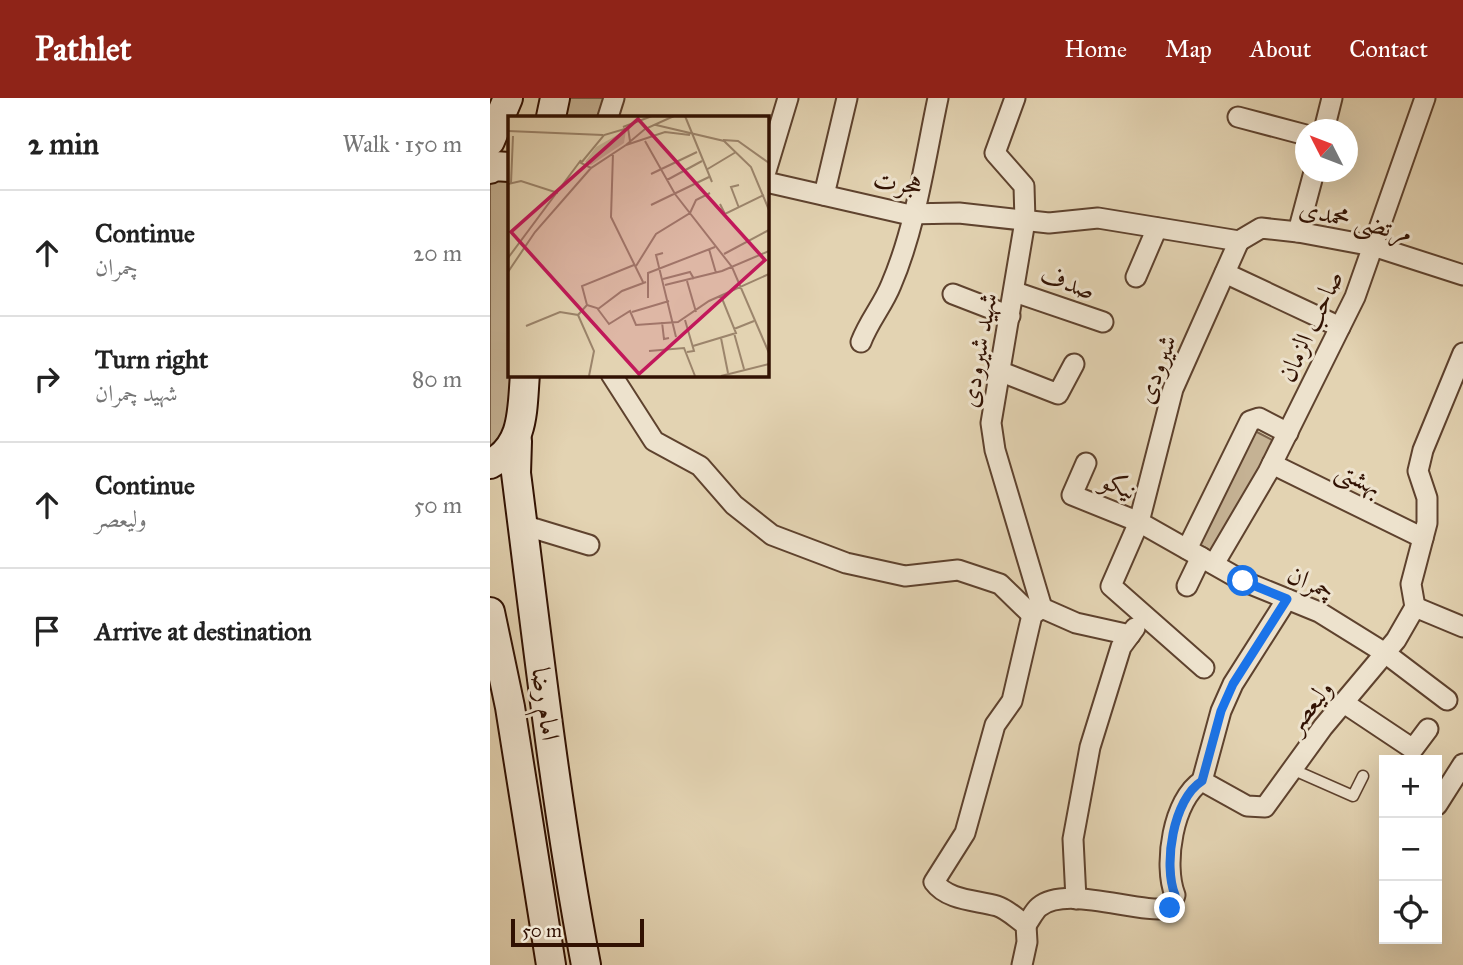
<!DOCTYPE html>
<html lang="en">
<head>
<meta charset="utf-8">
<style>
  body { margin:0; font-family:"IM FELL Great Primer",Amiri,serif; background:#f2f2f2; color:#222 }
  .controls { position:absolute; right:21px; bottom:21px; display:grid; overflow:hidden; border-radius:0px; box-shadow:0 7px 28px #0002 }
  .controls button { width:63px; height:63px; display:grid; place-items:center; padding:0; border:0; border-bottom:2px solid #e0e0e0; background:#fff; color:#222; font:35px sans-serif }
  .compass { position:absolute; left:805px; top:21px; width:63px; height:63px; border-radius:50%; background:#fff; box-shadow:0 7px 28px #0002; rotate:312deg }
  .scale { position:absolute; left:21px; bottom:18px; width:133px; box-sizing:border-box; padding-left:7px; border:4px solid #311102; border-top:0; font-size:19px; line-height:24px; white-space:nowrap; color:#311102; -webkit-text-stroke:5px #ede2cd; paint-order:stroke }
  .stop { position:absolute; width:21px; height:21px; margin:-16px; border:5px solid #1a73e8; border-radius:50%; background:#fff }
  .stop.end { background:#1a73e8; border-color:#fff; box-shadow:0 2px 7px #0008 }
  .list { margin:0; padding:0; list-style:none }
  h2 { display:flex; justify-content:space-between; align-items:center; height:91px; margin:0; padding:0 28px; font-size:30px }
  h2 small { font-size:23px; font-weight:400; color:#767676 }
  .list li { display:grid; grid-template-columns:46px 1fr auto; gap:21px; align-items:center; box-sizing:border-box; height:126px; padding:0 28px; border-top:2px solid #e0e0e0 }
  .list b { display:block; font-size:26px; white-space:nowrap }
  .list p { margin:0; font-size:23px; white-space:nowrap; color:#767676 }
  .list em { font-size:23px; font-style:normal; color:#767676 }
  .icon { flex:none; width:38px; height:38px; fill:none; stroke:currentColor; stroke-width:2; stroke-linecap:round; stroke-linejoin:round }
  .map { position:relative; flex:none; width:973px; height:867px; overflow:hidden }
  header { display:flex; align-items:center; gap:42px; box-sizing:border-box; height:98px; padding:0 35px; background:#8f2418; color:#fff }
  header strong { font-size:33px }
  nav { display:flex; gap:38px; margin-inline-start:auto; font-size:24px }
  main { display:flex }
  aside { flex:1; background:#fff }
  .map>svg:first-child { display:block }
  .green { fill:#c5b294; stroke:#7b624b; stroke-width:2 }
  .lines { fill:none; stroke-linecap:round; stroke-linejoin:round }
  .lane-casing { stroke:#5e422e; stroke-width:13 }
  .street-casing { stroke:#5e422e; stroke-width:23 }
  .secondary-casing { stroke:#311102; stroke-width:32 }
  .lane { stroke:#ede2cd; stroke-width:10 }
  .street { stroke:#ede2cd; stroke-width:19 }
  .secondary { stroke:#ede2cd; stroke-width:28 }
  .route { stroke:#1a73e8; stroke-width:9 }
  .labels { text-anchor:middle; stroke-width:6; stroke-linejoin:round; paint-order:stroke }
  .street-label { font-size:26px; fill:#311102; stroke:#ede2cd }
  .inset-road { fill:none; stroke:#9c856c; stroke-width:2 }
  .view { fill:#c2185b; fill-opacity:0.15; stroke:#c2185b; stroke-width:3.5 }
  .inset-edge { fill:none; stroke:#311102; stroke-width:3.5 }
</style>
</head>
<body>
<header>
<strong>Pathlet</strong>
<nav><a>Home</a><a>Map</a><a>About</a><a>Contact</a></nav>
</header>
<main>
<aside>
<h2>2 min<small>Walk · 150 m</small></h2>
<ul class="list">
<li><svg class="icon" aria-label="ahead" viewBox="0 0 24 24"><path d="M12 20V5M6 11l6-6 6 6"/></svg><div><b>Continue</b><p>چمران</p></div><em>20 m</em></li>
<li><svg class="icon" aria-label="right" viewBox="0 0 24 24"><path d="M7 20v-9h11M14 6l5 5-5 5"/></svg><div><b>Turn right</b><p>شهید چمران</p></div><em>80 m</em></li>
<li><svg class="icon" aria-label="ahead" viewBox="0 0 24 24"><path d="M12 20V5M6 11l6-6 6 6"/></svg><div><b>Continue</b><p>ولیعصر</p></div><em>50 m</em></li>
<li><svg class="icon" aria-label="arrive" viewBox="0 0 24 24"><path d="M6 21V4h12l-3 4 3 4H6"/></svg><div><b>Arrive at destination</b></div></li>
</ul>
</aside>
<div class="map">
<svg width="973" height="867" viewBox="0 0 973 867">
  <rect width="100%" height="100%" fill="#e3d3b2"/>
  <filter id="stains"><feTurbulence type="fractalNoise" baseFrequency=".00286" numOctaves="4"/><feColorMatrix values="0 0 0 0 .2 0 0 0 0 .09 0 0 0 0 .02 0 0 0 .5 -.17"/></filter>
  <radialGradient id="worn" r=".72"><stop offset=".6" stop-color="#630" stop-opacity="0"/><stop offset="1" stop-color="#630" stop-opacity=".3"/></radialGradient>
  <g class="green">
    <path d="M 78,0 L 115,0 L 108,19 L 73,19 Z"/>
    <path d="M 19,80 L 19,276 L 22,277 L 15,336 L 7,347 L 0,347 L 0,86 L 3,81 Z"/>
    <path d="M 765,333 L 784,343 L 722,457 L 704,447 Z"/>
  </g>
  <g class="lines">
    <defs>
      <path id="lane" d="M 804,672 L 863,698 L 873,678"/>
      <g id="street">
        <path d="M 525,0 L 505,55 L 534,88 L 535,123 L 501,325 L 505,352 L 552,510"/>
        <path d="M 118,19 L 124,0"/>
        <path d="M 748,19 L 816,37"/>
        <path d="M 834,32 L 842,0"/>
        <path d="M 276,73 L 298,0"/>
        <path d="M 276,84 L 416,116 L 469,115 L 559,125 L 608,120 L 749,143"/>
        <path d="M 334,97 L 357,0"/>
        <path d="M 808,134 L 824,74"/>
        <path d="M 749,143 L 771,130 L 808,134 L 883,148 L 973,177"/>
        <path d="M 735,175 L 850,229"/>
        <path d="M 646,179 L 667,130"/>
        <path d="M 525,194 L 613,224"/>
        <path d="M 463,196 L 520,218"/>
        <path d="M 371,244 C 379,223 393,207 401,187 C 426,129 435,61 448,0"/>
        <path d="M 509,273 L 568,296 L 584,266"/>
        <path d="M 121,276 L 164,343 L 210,368 L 244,407 L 282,437 L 356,465 L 415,478 L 468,472 L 510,486 L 542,517"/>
        <path d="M 596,365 L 582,397 L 649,424 L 753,483 L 829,514 L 895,555 L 957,602"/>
        <path d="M 782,366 L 933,440"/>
        <path d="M 33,427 L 99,447"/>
        <path d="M 697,451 L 760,323 L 769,320 L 798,335"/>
        <path d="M 724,466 L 778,374 L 865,199 L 935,0"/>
        <path d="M 697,488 L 711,459"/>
        <path d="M 925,509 L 973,529"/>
        <path d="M 714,570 L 621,488 L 649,424 L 683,291 L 749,143"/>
        <path d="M 854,605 L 923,651 L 938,631"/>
        <path d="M 712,683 L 731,613 L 743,586 L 797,501"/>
        <path d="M 947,707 L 973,666"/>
        <path d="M 586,801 L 583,741 L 600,649 L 631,549 L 645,530"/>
        <path d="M 536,827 C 540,822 544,813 549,809 C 577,786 650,817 680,810 L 685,797 C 673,767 683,701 712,683 L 757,708 L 775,709 L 833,629 L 906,542 L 925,509 L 921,486 L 937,425 L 937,400 L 928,373 L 933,352 L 973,255"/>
        <path d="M 532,867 L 537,844 L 536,827 C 527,821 517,811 507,808 C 487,802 458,803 444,784 L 475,735 L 505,627 L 522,603 L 542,517 L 552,510 L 586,525 L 640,537"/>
      </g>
      <g id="secondary">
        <path d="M 61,19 L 65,0"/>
        <path d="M 0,43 L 18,0"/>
        <path d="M 0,71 L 4,68 L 19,69"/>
        <path d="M 27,343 L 26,375 C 47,539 65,704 96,867"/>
        <path d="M 0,366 C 35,348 32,311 35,276"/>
        <path d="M 0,514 L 20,609 L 61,867"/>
      </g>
    </defs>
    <use href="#lane" class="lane-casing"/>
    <use href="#street" class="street-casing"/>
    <use href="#secondary" class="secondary-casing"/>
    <use href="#lane" class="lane"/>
    <use href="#street" class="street"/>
    <use href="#secondary" class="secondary"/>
  </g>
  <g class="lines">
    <path class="route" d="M 680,810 L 685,797 C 673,767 683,701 712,683 L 731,613 L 743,586 L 797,501 L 753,483"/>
  </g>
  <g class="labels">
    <g class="street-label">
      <text transform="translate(408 84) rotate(8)" y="9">هجرت</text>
      <text transform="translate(866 122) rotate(13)" y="9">مرتضی محمدی</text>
      <text transform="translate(578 184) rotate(19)" y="9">صدف</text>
      <text transform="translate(820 228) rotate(-65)" y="9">صاحب الزمان</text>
      <text transform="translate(488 252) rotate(-80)" y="9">شهید شیرودی</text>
      <text transform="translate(666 271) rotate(-69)" y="9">شیرودی</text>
      <text transform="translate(869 380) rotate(26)" y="9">بهشتی</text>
      <text transform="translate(629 387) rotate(22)" y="9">نیکو</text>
      <text transform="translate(821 484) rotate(24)" y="9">چمران</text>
      <text transform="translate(56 606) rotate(82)" y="9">امام رضا</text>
      <text transform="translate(819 608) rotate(-52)" y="9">ولیعصر</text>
    </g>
  </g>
  <g transform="translate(18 18)">
    <rect width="261" height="261" fill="#e3d3b2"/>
    <path d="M 118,14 L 116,27 L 83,49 L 77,46 L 88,31 Z" fill="#c5b294"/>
    <path class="inset-road" d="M 177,0 L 204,66M 148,9 L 216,25 L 243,51 L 261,94M 115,11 L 144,0M 0,15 L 95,19M 215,24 L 230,25 L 261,47M 122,25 L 120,12 L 96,19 L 73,47 L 83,52 L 118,29 L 137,13 L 166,0M 137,25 L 167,78 L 224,151 L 261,237M 118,29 L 157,16 L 182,19M 105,37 L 103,101 L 135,166M 198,54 L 228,36M 143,58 L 189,36M 159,64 L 194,45M 3,67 L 5,20M 0,68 L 13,65 L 50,77M 212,88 L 217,98 L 256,79M 143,89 L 201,61M 231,92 L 223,71 L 231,69M 201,133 L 208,157M 155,137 L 148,139 L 168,221M 216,138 L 261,114M 0,142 L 73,44M 128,150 L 148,118 L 182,97 L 188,84 L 202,77M 0,156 L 27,116 L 83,52M 155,163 L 182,156 L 186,163M 179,165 L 188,196M 157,169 L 214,155 L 261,135M 140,182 L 140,157 L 207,131M 79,189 L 89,192 L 101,208 L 122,195 L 128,209 L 170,206 L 201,185 L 261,158M 90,193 L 114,175 L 138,166M 124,196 L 161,185M 70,199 L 79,189 L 74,170 L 126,149M 177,204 L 186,235 L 179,236M 154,206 L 156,223 L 161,222M 18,210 L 52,196 L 70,199 L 86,235 L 81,260M 226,213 L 246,205M 226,217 L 236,253M 213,222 L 220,257M 185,230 L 228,217 L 213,180M 141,235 L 176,232 L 187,260M 213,260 L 261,248"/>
    <path class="view" d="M 130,3 L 257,144 L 131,258 L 3,116 Z"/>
    <rect width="261" height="261" class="inset-edge"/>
  </g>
  <rect width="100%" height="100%" filter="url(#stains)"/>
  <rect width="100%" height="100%" fill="url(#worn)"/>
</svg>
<div class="controls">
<button>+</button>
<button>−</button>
<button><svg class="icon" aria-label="locate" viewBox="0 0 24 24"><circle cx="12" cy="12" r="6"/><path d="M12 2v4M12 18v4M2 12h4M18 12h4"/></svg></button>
</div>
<svg class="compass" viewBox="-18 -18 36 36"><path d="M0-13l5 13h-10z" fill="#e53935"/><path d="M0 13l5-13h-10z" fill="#767676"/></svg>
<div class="scale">50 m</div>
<div class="stop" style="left:753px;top:483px"></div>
<div class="stop end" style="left:680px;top:810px"></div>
</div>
</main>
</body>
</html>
